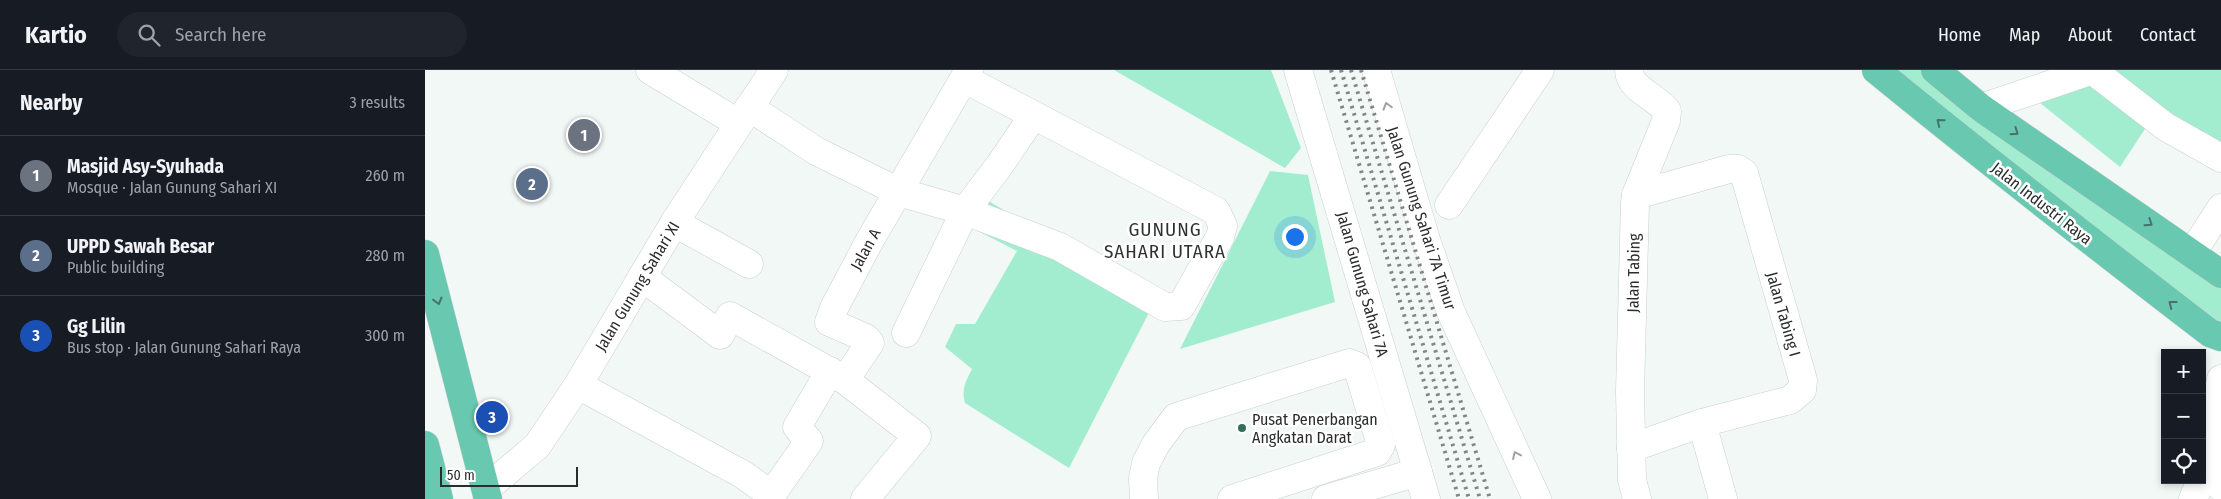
<!DOCTYPE html>
<html lang="en">
<head>
<meta charset="utf-8">
<style>
  body { margin:0; font-family:"Fira Sans Condensed",sans-serif; background:#20242c; color:#f1f3f6 }
  .controls { position:absolute; right:15px; bottom:15px; display:grid; overflow:hidden; border-radius:0px; box-shadow:0 2px 8px #0003 }
  .controls button { width:45px; height:45px; display:grid; place-items:center; padding:0; border:0; border-bottom:1px solid #363941; background:#171b24; color:#f1f3f6; font:25px sans-serif }
  .scale { position:absolute; left:15px; bottom:12px; width:138px; box-sizing:border-box; padding-left:5px; border:2px solid #2b2d2c; border-top:0; font-size:14px; line-height:18px; white-space:nowrap; color:#2b2d2c; -webkit-text-stroke:4px #fff; paint-order:stroke }
  .you { position:absolute; left:869px; top:166px; width:18px; height:18px; margin:-12px; border:4px solid #fff; border-radius:50%; background:#1a73e8; box-shadow:0 0 0 8px #1a73e833 }
  .badge { display:grid; place-items:center; width:32px; height:32px; border-radius:50%; background:#9bb7af; color:#fff; font-size:16px; font-weight:700 }
  .pin { position:absolute; translate:-50% -50%; border:2px solid #fff; box-shadow:0 1px 5px #0006 }
  .list { margin:0; padding:0; list-style:none }
  h2 { display:flex; justify-content:space-between; align-items:center; height:65px; margin:0; padding:0 20px; font-size:21px }
  h2 small { font-size:16px; font-weight:400; color:#9ea1a6 }
  .list li { display:grid; grid-template-columns:32px 1fr auto; gap:15px; align-items:center; box-sizing:border-box; height:80px; padding:0 20px; border-top:1px solid #363941 }
  .list b { display:block; font-size:19px; white-space:nowrap }
  .list p { margin:0; font-size:16px; white-space:nowrap; color:#9ea1a6 }
  .list em { font-size:16px; font-style:normal; color:#9ea1a6 }
  .icon { flex:none; width:28px; height:28px; fill:none; stroke:currentColor; stroke-width:2; stroke-linecap:round; stroke-linejoin:round }
  .map { position:relative; flex:none; width:1796px; height:429px; overflow:hidden }
  header { display:flex; align-items:center; gap:30px; box-sizing:border-box; height:70px; padding:0 25px; background:#171b24; border-bottom:1px solid #363941 }
  header strong { font-size:24px }
  nav { display:flex; gap:28px; margin-inline-start:auto; font-size:18px }
  .search { width:350px; height:45px; background:#20242c; display:flex; align-items:center; gap:12px; box-sizing:border-box; padding:0 18px; border-radius:28px; color:#9ea1a6; font-size:19px }
  main { display:flex }
  aside { flex:1; background:#171b24 }
  .map>svg:first-child { display:block }
  .green { fill:#a2edcf }
  .lines { fill:none; stroke-linecap:round; stroke-linejoin:round }
  .minor-casing { stroke:#c9d0cd; stroke-width:29 }
  .major-casing { stroke:#d5d5d5; stroke-width:29 }
  .minor { stroke:#fff; stroke-width:28 }
  .major { stroke:#69c8b0; stroke-width:28 }
  .rail { stroke:#828684; stroke-width:4; stroke-dasharray:2.5 5; stroke-linecap:butt }
  .oneway { stroke:#a0a0a0 }
  .oneway2 { stroke:#477367 }
  .poi-dot { fill:#326e58; stroke:#fff; stroke-width:2 }
  .labels { text-anchor:middle; stroke-width:5; stroke-linejoin:round; paint-order:stroke }
  .street-label { font-size:16px; fill:#2b2d2c; stroke:#fff }
  .poi-label { font-size:16px; fill:#2b2d2c; stroke:#fff; text-anchor:start }
  .quarter-label { font-size:19px; letter-spacing:1px; fill:#2e3331; stroke:#fff }
</style>
</head>
<body>
<header>
<strong>Kartio</strong>
<div class="search"><svg class="icon" aria-label="search" viewBox="0 0 24 24"><circle cx="10" cy="10" r="6"/><path d="M15 15l6 6"/></svg>Search here</div>
<nav><a>Home</a><a>Map</a><a>About</a><a>Contact</a></nav>
</header>
<main>
<aside>
<h2>Nearby<small>3 results</small></h2>
<ul class="list">
<li><span class="badge" style="background:#6b7280">1</span><div><b>Masjid Asy-Syuhada</b><p>Mosque · Jalan Gunung Sahari XI</p></div><em>260 m</em></li>
<li><span class="badge" style="background:#5c6f8a">2</span><div><b>UPPD Sawah Besar</b><p>Public building</p></div><em>280 m</em></li>
<li><span class="badge" style="background:#1a4fb4">3</span><div><b>Gg Lilin</b><p>Bus stop · Jalan Gunung Sahari Raya</p></div><em>300 m</em></li>
</ul>
</aside>
<div class="map">
<svg width="1796" height="429" viewBox="0 0 1796 429">
  <rect width="100%" height="100%" fill="#f2f8f5"/>
  <g class="green">
    <path d="M 689,0 L 846,0 L 876,78 L 860,98 Z"/>
    <path d="M 1451,0 L 1510,0 L 1796,204 L 1796,267 Z"/>
    <path d="M 1691,0 L 1796,0 L 1796,76 L 1733,39 L 1695,97 L 1604,24 Z"/>
    <path d="M 845,101 L 883,105 L 910,232 L 755,279 Z"/>
    <path d="M 557,127 L 730,231 L 644,398 L 540,333 C 536,319 541,311 547,299 L 520,277 L 531,254 L 550,254 L 592,181 L 557,163 L 545,141 Z"/>
  </g>
  <g class="lines">
    <defs>
      <g id="minor">
        <path d="M 225,0 L 313,53"/>
        <path d="M 873,0 L 1001,429"/>
        <path d="M 951,0 L 1000,167 L 1026,242 L 1112,429"/>
        <path d="M 1204,0 C 1204,19 1232,27 1242,41 L 1241,51 L 1211,125 L 1210,133 L 1205,322 L 1207,410 L 1212,429"/>
        <path d="M 1667,0 L 1741,57 L 1796,88"/>
        <path d="M 324,37 L 391,81 L 474,122 L 540,141 L 574,96 L 608,46"/>
        <path d="M 1556,38 L 1668,0"/>
        <path d="M 1024,135 L 1115,0"/>
        <path d="M 250,153 L 324,194"/>
        <path d="M 1767,183 L 1796,138"/>
        <path d="M 217,207 L 295,265 L 305,246 L 420,310"/>
        <path d="M 481,263 L 540,141 L 635,177 L 740,237 L 756,236 L 795,167 L 798,156 L 791,141 L 540,9"/>
        <path d="M 1796,309 C 1788,345 1792,381 1796,417"/>
        <path d="M 153,315 L 317,404 L 337,418 L 347,429"/>
        <path d="M 1277,353 L 1298,429"/>
        <path d="M 1206,378 L 1277,353 L 1365,330 L 1377,320 L 1378,310 L 1319,103 L 1313,99 L 1304,99 L 1211,125"/>
        <path d="M 61,419 L 112,376 L 153,315 L 251,150 L 349,0"/>
        <path d="M 345,427 L 384,371 L 372,357 L 405,301"/>
        <path d="M 440,429 L 492,366 L 420,310 L 445,273 L 441,268 L 404,252 L 409,238 L 445,170 L 544,0"/>
        <path d="M 719,429 L 718,408 L 721,393 L 731,374 L 751,347 L 924,293 L 932,296 L 956,375 L 952,382 L 807,429"/>
        <path d="M 901,429 L 993,402"/>
        <path d="M 1768,429 L 1776,410"/>
      </g>
      <g id="major">
        <path d="M 1451,0 C 1561,90 1673,177 1785,263 L 1796,267"/>
        <path d="M 1510,0 L 1556,38 L 1796,204"/>
        <path d="M 0,184 L 63,429"/>
        <path d="M 0,375 L 14,429"/>
      </g>
    </defs>
    <use href="#minor" class="minor-casing"/>
    <use href="#major" class="major-casing"/>
    <use href="#minor" class="minor"/>
    <use href="#major" class="major"/>
    <g class="rail">
      <path d="M 906,0 L 1034,429"/>
      <path d="M 916,0 L 1044,429"/>
      <path d="M 926,0 L 1055,429"/>
      <path d="M 936,0 L 1065,429"/>
    </g>
  </g>
  <defs><path id="oneway-chevron" d="M-2-3.5L2.5 0L-2 3.5" fill="none" stroke-width="1.6" stroke-linecap="round" stroke-linejoin="round" transform="scale(1.25)"/></defs>
  <g class="oneway">
    <use href="#oneway-chevron" transform="translate(962 36) rotate(-106)"/>
    <use href="#oneway-chevron" transform="translate(1091 385) rotate(-115)"/>
  </g>
  <g class="oneway2">
    <use href="#oneway-chevron" transform="translate(1515 52) rotate(-141)"/>
    <use href="#oneway-chevron" transform="translate(1590 62) rotate(35)"/>
    <use href="#oneway-chevron" transform="translate(1724 153) rotate(34)"/>
    <use href="#oneway-chevron" transform="translate(13 231) rotate(75)"/>
    <use href="#oneway-chevron" transform="translate(1747 234) rotate(-142)"/>
  </g>
  <circle class="poi-dot" cx="817" cy="358" r="5"/>
  <g class="labels">
    <g class="street-label">
      <text transform="translate(1617 133) rotate(38)" y="6">Jalan Industri Raya</text>
      <text transform="translate(997 148) rotate(72)" y="6">Jalan Gunung Sahari 7A Timur</text>
      <text transform="translate(440 179) rotate(-61)" y="6">Jalan A</text>
      <text transform="translate(1208 203) rotate(-89)" y="6">Jalan Tabing</text>
      <text transform="translate(938 214) rotate(74)" y="6">Jalan Gunung Sahari 7A</text>
      <text transform="translate(212 216) rotate(-59)" y="6">Jalan Gunung Sahari XI</text>
      <text transform="translate(1359 244) rotate(74)" y="6">Jalan Tabing I</text>
    </g>
    <g class="poi-label">
      <text x="827" y="355">Pusat Penerbangan<tspan x="827" dy="18">Angkatan Darat</tspan></text>
    </g>
    <g class="quarter-label">
      <text x="740" y="166">GUNUNG<tspan x="740" dy="22">SAHARI UTARA</tspan></text>
    </g>
  </g>
</svg>
<div class="controls">
<button>+</button>
<button>−</button>
<button><svg class="icon" aria-label="locate" viewBox="0 0 24 24"><circle cx="12" cy="12" r="6"/><path d="M12 2v4M12 18v4M2 12h4M18 12h4"/></svg></button>
</div>
<div class="scale">50 m</div>
<div class="you"></div>
<div class="pin badge" style="left:159px;top:65px;background:#6b7280">1</div>
<div class="pin badge" style="left:107px;top:114px;background:#5c6f8a">2</div>
<div class="pin badge" style="left:67px;top:347px;background:#1a4fb4">3</div>
</div>
</main>
</body>
</html>
